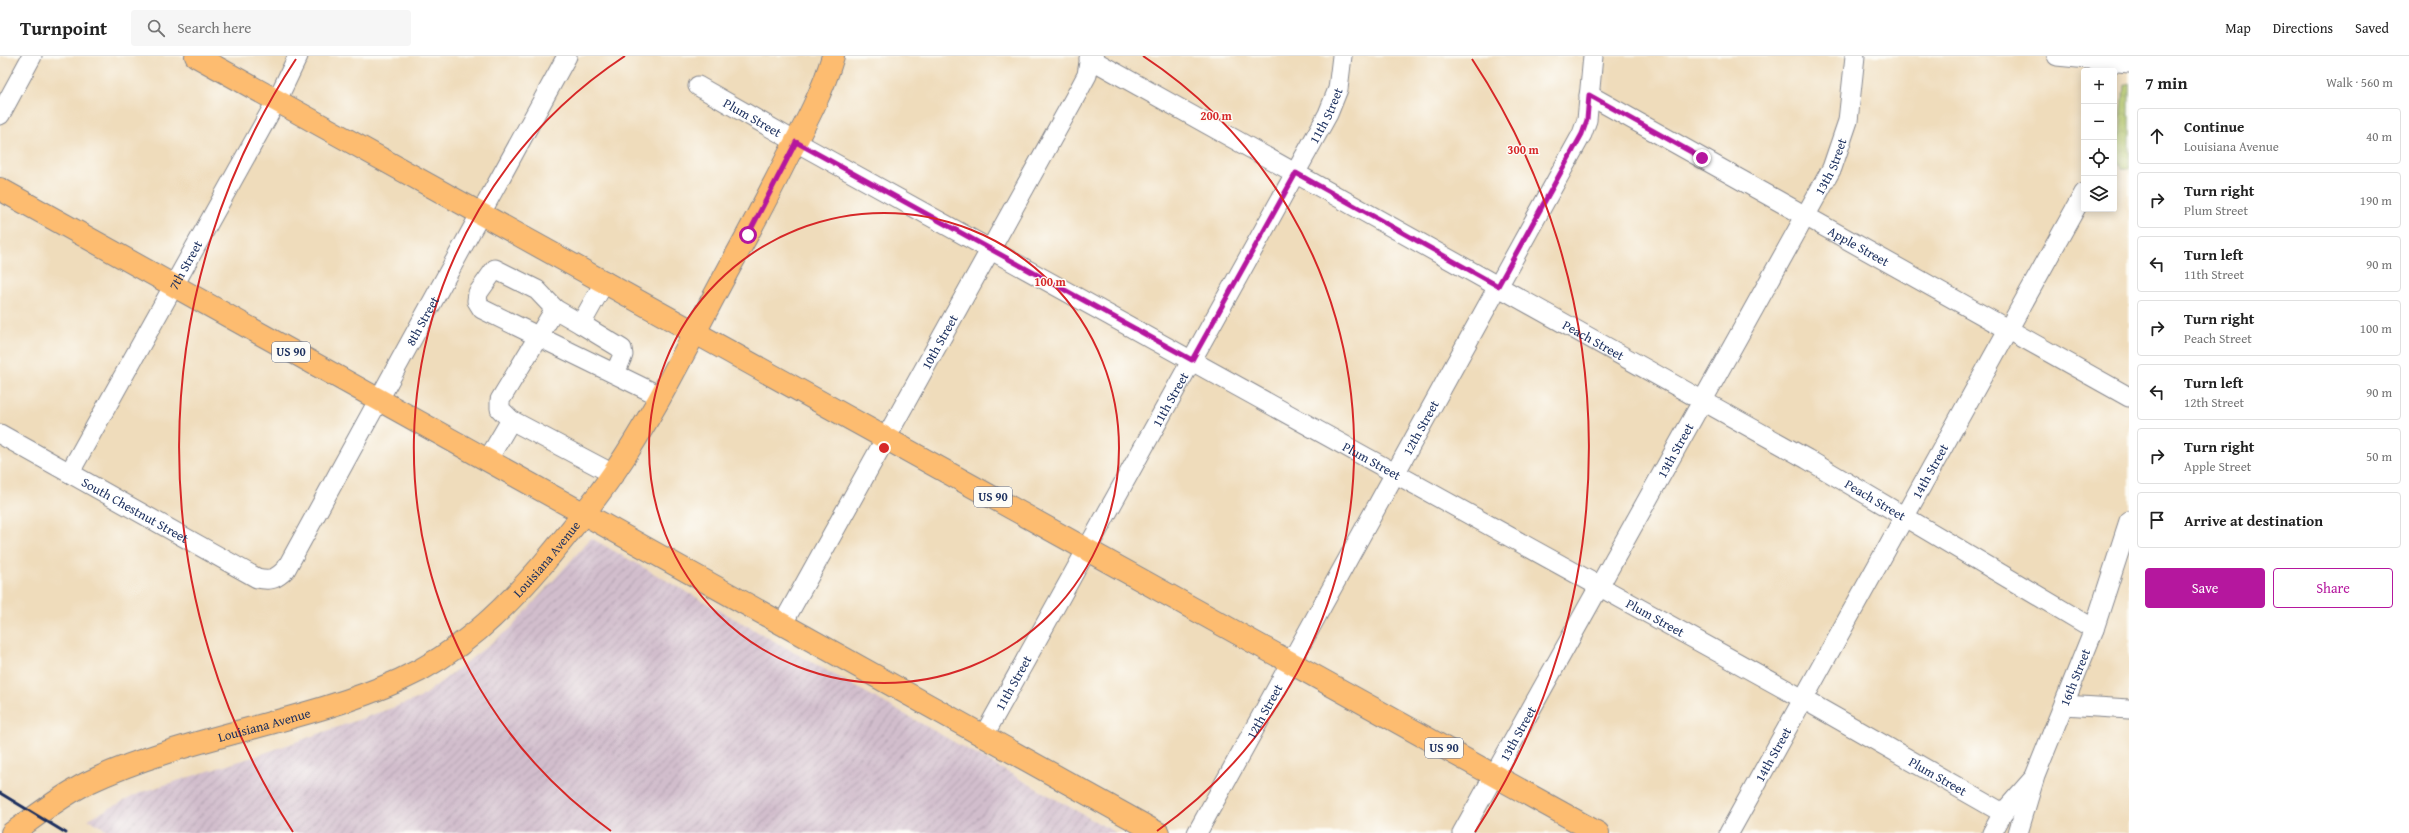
<!DOCTYPE html>
<html lang="en">
<head>
<meta charset="utf-8">
<style>
  body { margin:0; font-family:"Gentium Book Plus",serif; background:#f6f6f6; color:#222 }
  .controls { position:absolute; right:12px; top:12px; display:grid; overflow:hidden; border-radius:4px; box-shadow:0 2px 10px #0003 }
  .controls button { width:36px; height:36px; display:grid; place-items:center; padding:0; border:0; border-bottom:1px solid #e0e0e0; background:#fff; color:#222; font:20px sans-serif }
  .stop { position:absolute; width:12px; height:12px; margin:-9px; border:3px solid #b5179e; border-radius:50%; background:#fff }
  .stop.end { background:#b5179e; border-color:#fff; box-shadow:0 1px 4px #0008 }
  .list { margin:0; padding:0; list-style:none }
  h2 { display:flex; justify-content:space-between; align-items:center; height:52px; margin:0; padding:0 16px; font-size:17px }
  h2 small { font-size:13px; font-weight:400; color:#767676 }
  .list li { display:grid; grid-template-columns:26px 1fr auto; gap:12px; align-items:center; box-sizing:border-box; height:56px; margin:0 8px 8px; padding:0 8px; border:1px solid #e0e0e0; border-radius:4px }
  .list b { display:block; font-size:15px; white-space:nowrap }
  .list p { margin:0; font-size:13px; white-space:nowrap; color:#767676 }
  .list em { font-size:13px; font-style:normal; color:#767676 }
  .actions { display:flex; gap:8px; padding:12px 16px }
  .actions a { flex:1; padding:9px 0; border:1px solid #b5179e; border-radius:4px; text-align:center; font-size:14px; color:#b5179e }
  .actions .main { background:#b5179e; color:#fff }
  .icon { flex:none; width:22px; height:22px; fill:none; stroke:currentColor; stroke-width:2; stroke-linecap:round; stroke-linejoin:round }
  .map { position:relative; flex:none; width:2129px; height:777px; overflow:hidden }
  header { display:flex; align-items:center; gap:24px; box-sizing:border-box; height:56px; padding:0 20px; background:#fff; border-bottom:1px solid #e0e0e0 }
  header strong { font-size:19px }
  nav { display:flex; gap:22px; margin-inline-start:auto; font-size:14px }
  .search { width:280px; height:36px; background:#f6f6f6; display:flex; align-items:center; gap:10px; box-sizing:border-box; padding:0 14px; border-radius:4px; color:#767676; font-size:15px }
  main { display:flex }
  aside { flex:1; background:#fff }
  .map>svg:first-child { display:block }
  .industrial { fill:url(#industrial-furrows) }
  .park { fill:url(#park-crowns); stroke:#687b64 }
  .lines { fill:none; stroke-linecap:round; stroke-linejoin:round }
  .minor-casing { stroke:#85868c; stroke-width:21 }
  .major-casing { stroke:#85868c; stroke-width:24 }
  .highway-casing { stroke:#85868c; stroke-width:24 }
  .minor { stroke:#fff; stroke-width:19 }
  .major { stroke:#fdbc70; stroke-width:22 }
  .highway { stroke:#fdbc70; stroke-width:22 }
  .rail { stroke:#1b2f5e; stroke-width:3 }
  .route { stroke:#b5179e; stroke-width:5 }
  .ring { fill:none; stroke:#d62828; stroke-width:2 }
  .labels { text-anchor:middle; stroke-width:3; stroke-linejoin:round; paint-order:stroke }
  .shield { fill:#fdfcf7; stroke:#5f6c8c; stroke-width:1 }
  .shield-label { font-size:12px; font-weight:bold; fill:#1b2f5e }
  .street-label { font-size:13px; fill:#1b2f5e; stroke:#fdfcf7 }
  .centre { fill:#d62828; stroke:#fdfcf7; stroke-width:2 }
  .ring-label { font-size:12px; text-anchor:middle; font-weight:bold; fill:#d62828; stroke:#fdfcf7; stroke-width:3; stroke-linejoin:round; paint-order:stroke }
</style>
</head>
<body>
<header>
<strong>Turnpoint</strong>
<div class="search"><svg class="icon" aria-label="search" viewBox="0 0 24 24"><circle cx="10" cy="10" r="6"/><path d="M15 15l6 6"/></svg>Search here</div>
<nav><a>Map</a><a>Directions</a><a>Saved</a></nav>
</header>
<main>
<div class="map">
<svg width="2129" height="777" viewBox="0 0 2129 777">
  <defs>
    <pattern id="industrial-furrows" width="10" height="10" patternUnits="userSpaceOnUse"><rect width="10" height="10" fill="#d1bdcc"/><path d="M-1 1l2-2M0 10L10 0M9 11l2-2" fill="none" stroke="#a99aa9"/></pattern>
    <pattern id="park-crowns" width="20" height="18" patternUnits="userSpaceOnUse"><rect width="20" height="18" fill="#b4c76a"/><path d="M2 6a3 3 0 1 1 6 0M12 15a3 3 0 1 1 6 0" fill="none" stroke="#9aab5e"/></pattern>
  </defs>
  <rect width="100%" height="100%" fill="#fdfcf7"/>
  <filter id="ink" filterUnits="userSpaceOnUse"><feTurbulence type="fractalNoise" baseFrequency=".025" numOctaves="2"/><feDisplacementMap in="SourceGraphic" scale="8" xChannelSelector="R" yChannelSelector="G"/><feConvolveMatrix kernelMatrix="1 2 1 2 8 2 1 2 1" color-interpolation-filters="sRGB"/></filter>
  <filter id="wash" filterUnits="userSpaceOnUse"><feTurbulence type="fractalNoise" baseFrequency=".012" numOctaves="4" result="noise"/><feDisplacementMap in="SourceGraphic" scale="16" xChannelSelector="R" yChannelSelector="G"/><feGaussianBlur stdDeviation="0.9" result="paint"/><feColorMatrix in="noise" values="0 0 0 0 0 0 0 0 0 0 0 0 0 0 0 0 0 1.4 0 .05"/><feComposite in="paint" operator="in"/></filter>
  <g filter="url(#wash)">
    <rect width="100%" height="100%" fill="#efdcbb"/>
    <path class="industrial" d="M 591,482 L 1116,777 L 112,777 L 88,763 L 142,736 L 256,700 L 420,642 L 512,571 Z"/>
    <path class="park" d="M 2129,27 L 2129,113 L 2122,112 L 2118,102 L 2124,29 Z"/>
  </g>
  <g filter="url(#ink)">
    <g class="lines">
      <defs>
        <g id="minor">
          <path d="M 2057,0 L 2129,7"/>
          <path id="s1" d="M 1089,2 L 1807,403 L 2094,573"/>
          <path id="s2" d="M 698,30 L 796,86 L 1803,643 L 2003,757"/>
          <path id="s3" d="M 1589,39 L 2129,341"/>
          <path d="M 0,59 L 32,0"/>
          <path d="M 605,225 L 581,268 L 555,253 L 500,344 L 500,353 L 511,364 L 613,418"/>
          <path d="M 555,253 L 537,234 L 495,213 L 478,237 L 477,245 L 482,253 L 660,340"/>
          <path d="M 581,268 L 622,293 L 623,299 L 615,317"/>
          <path id="s4" d="M 0,378 L 257,522 C 271,525 276,523 286,513 L 567,0"/>
          <path d="M 487,405 L 511,364"/>
          <path id="s5" d="M 70,416 L 277,44 L 298,0"/>
          <path id="s6" d="M 782,569 L 1079,34 L 1087,19 L 1090,0"/>
          <path d="M 2064,649 L 2129,653"/>
          <path id="s7" d="M 983,681 L 1328,58 L 1338,33 L 1342,0"/>
          <path id="s8" d="M 1197,777 L 1582,78 L 1587,64 L 1593,0"/>
          <path id="s9" d="M 1462,777 L 1832,112 L 1848,65 L 1855,0"/>
          <path id="s10" d="M 1729,777 L 2084,137"/>
          <path d="M 1992,777 L 2003,757 L 2032,724"/>
          <path id="s11" d="M 2018,777 L 2035,720 L 2094,573 L 2129,465"/>
        </g>
        <g id="major">
          <path id="s12" d="M 12,777 C 36,760 61,740 87,727 C 187,679 299,669 400,624 C 458,598 502,556 543,508 C 567,479 591,450 613,418 C 659,351 694,276 733,205 C 753,169 771,134 789,98 C 806,67 823,35 833,0"/>
        </g>
        <g id="highway">
          <path d="M 196,0 L 1598,777"/>
          <path d="M 0,133 L 1158,777"/>
        </g>
      </defs>
      <use href="#minor" class="minor-casing"/>
      <use href="#major" class="major-casing"/>
      <use href="#highway" class="highway-casing"/>
      <use href="#minor" class="minor"/>
      <use href="#major" class="major"/>
      <use href="#highway" class="highway"/>
      <path class="rail" d="M 0,737 L 66,777"/>
    </g>
  </g>
  <g class="lines" filter="url(#ink)">
    <path class="route" d="M 748,179 L 796,86 L 1192,304 L 1296,117 L 1498,230 L 1582,78 L 1587,64 L 1589,39 L 1702,102"/>
  </g>
  <g class="ring">
    <circle cx="884" cy="392" r="235"/>
    <path d="M611 775A470 470 0 0 1 625 0M1143 0A470 470 0 0 1 1157 775"/>
    <path d="M293 776A705 705 0 0 1 296 3M1472 3A705 705 0 0 1 1475 776"/>
  </g>
  <g class="labels">
    <g class="shield">
      <rect x="272" y="286" width="38" height="20" rx="3"/>
      <rect x="974" y="431" width="38" height="20" rx="3"/>
      <rect x="1425" y="682" width="38" height="20" rx="3"/>
    </g>
    <g class="shield-label">
      <text x="291" y="300">US 90</text>
      <text x="993" y="445">US 90</text>
      <text x="1444" y="696">US 90</text>
    </g>
    <g class="street-label">
      <text dy="5" stroke="none"><textPath href="#s7" startOffset="710">11th Street</textPath></text>
      <text dy="5" stroke="none"><textPath href="#s2" startOffset="63">Plum Street</textPath></text>
      <text dy="5" stroke="none"><textPath href="#s9" startOffset="762">13th Street</textPath></text>
      <text dy="5" stroke="none"><textPath href="#s3" startOffset="309">Apple Street</textPath></text>
      <text dy="5" stroke="none"><textPath href="#s5" startOffset="237">7th Street</textPath></text>
      <text dy="5" stroke="none"><textPath href="#s4" startOffset="610">8th Street</textPath></text>
      <text dy="5" stroke="none"><textPath href="#s1" startOffset="578">Peach Street</textPath></text>
      <text dy="5" stroke="none"><textPath href="#s6" startOffset="324">10th Street</textPath></text>
      <text dy="5" stroke="none"><textPath href="#s7" startOffset="386">11th Street</textPath></text>
      <text dy="5" stroke="none"><textPath href="#s8" startOffset="463">12th Street</textPath></text>
      <text dy="5" stroke="none"><textPath href="#s9" startOffset="438">13th Street</textPath></text>
      <text dy="5" stroke="none"><textPath href="#s2" startOffset="771">Plum Street</textPath></text>
      <text dy="5" stroke="none"><textPath href="#s10" startOffset="414">14th Street</textPath></text>
      <text dy="5" stroke="none"><textPath href="#s1" startOffset="902">Peach Street</textPath></text>
      <text dy="5" stroke="none"><textPath href="#s4" startOffset="155">South Chestnut Street</textPath></text>
      <text dy="5" stroke="none"><textPath href="#s12" startOffset="612">Louisiana Avenue</textPath></text>
      <text dy="5" stroke="none"><textPath href="#s2" startOffset="1095">Plum Street</textPath></text>
      <text dy="5" stroke="none"><textPath href="#s11" startOffset="166">16th Street</textPath></text>
      <text dy="5" stroke="none"><textPath href="#s7" startOffset="62">11th Street</textPath></text>
      <text dy="5" stroke="none"><textPath href="#s8" startOffset="139">12th Street</textPath></text>
      <text dy="5" stroke="none"><textPath href="#s12" startOffset="277">Louisiana Avenue</textPath></text>
      <text dy="5" stroke="none"><textPath href="#s9" startOffset="114">13th Street</textPath></text>
      <text dy="5" stroke="none"><textPath href="#s10" startOffset="90">14th Street</textPath></text>
      <text dy="5" stroke="none"><textPath href="#s2" startOffset="1419">Plum Street</textPath></text>
    </g>
  </g>
  <circle cx="884" cy="392" r="6" class="centre"/>
  <g class="ring-label">
    <text x="1216" y="64">200 m</text>
    <text x="1523" y="98">300 m</text>
    <text x="1050" y="230">100 m</text>
  </g>
</svg>
<div class="controls">
<button>+</button>
<button>−</button>
<button><svg class="icon" aria-label="locate" viewBox="0 0 24 24"><circle cx="12" cy="12" r="6"/><path d="M12 2v4M12 18v4M2 12h4M18 12h4"/></svg></button>
<button><svg class="icon" aria-label="layers" viewBox="0 0 24 24"><path d="M12 4l9 5-9 5-9-5zM3 14l9 5 9-5"/></svg></button>
</div>
<div class="stop" style="left:748px;top:179px"></div>
<div class="stop end" style="left:1702px;top:102px"></div>
</div>
<aside>
<h2>7 min<small>Walk · 560 m</small></h2>
<ul class="list">
<li><svg class="icon" aria-label="ahead" viewBox="0 0 24 24"><path d="M12 20V5M6 11l6-6 6 6"/></svg><div><b>Continue</b><p>Louisiana Avenue</p></div><em>40 m</em></li>
<li><svg class="icon" aria-label="right" viewBox="0 0 24 24"><path d="M7 20v-9h11M14 6l5 5-5 5"/></svg><div><b>Turn right</b><p>Plum Street</p></div><em>190 m</em></li>
<li><svg class="icon" aria-label="left" viewBox="0 0 24 24"><path d="M17 20v-9H6M10 6l-5 5 5 5"/></svg><div><b>Turn left</b><p>11th Street</p></div><em>90 m</em></li>
<li><svg class="icon" aria-label="right" viewBox="0 0 24 24"><path d="M7 20v-9h11M14 6l5 5-5 5"/></svg><div><b>Turn right</b><p>Peach Street</p></div><em>100 m</em></li>
<li><svg class="icon" aria-label="left" viewBox="0 0 24 24"><path d="M17 20v-9H6M10 6l-5 5 5 5"/></svg><div><b>Turn left</b><p>12th Street</p></div><em>90 m</em></li>
<li><svg class="icon" aria-label="right" viewBox="0 0 24 24"><path d="M7 20v-9h11M14 6l5 5-5 5"/></svg><div><b>Turn right</b><p>Apple Street</p></div><em>50 m</em></li>
<li><svg class="icon" aria-label="arrive" viewBox="0 0 24 24"><path d="M6 21V4h12l-3 4 3 4H6"/></svg><div><b>Arrive at destination</b></div></li>
</ul>
<div class="actions"><a class="main">Save</a><a>Share</a></div>
</aside>
</main>
</body>
</html>
